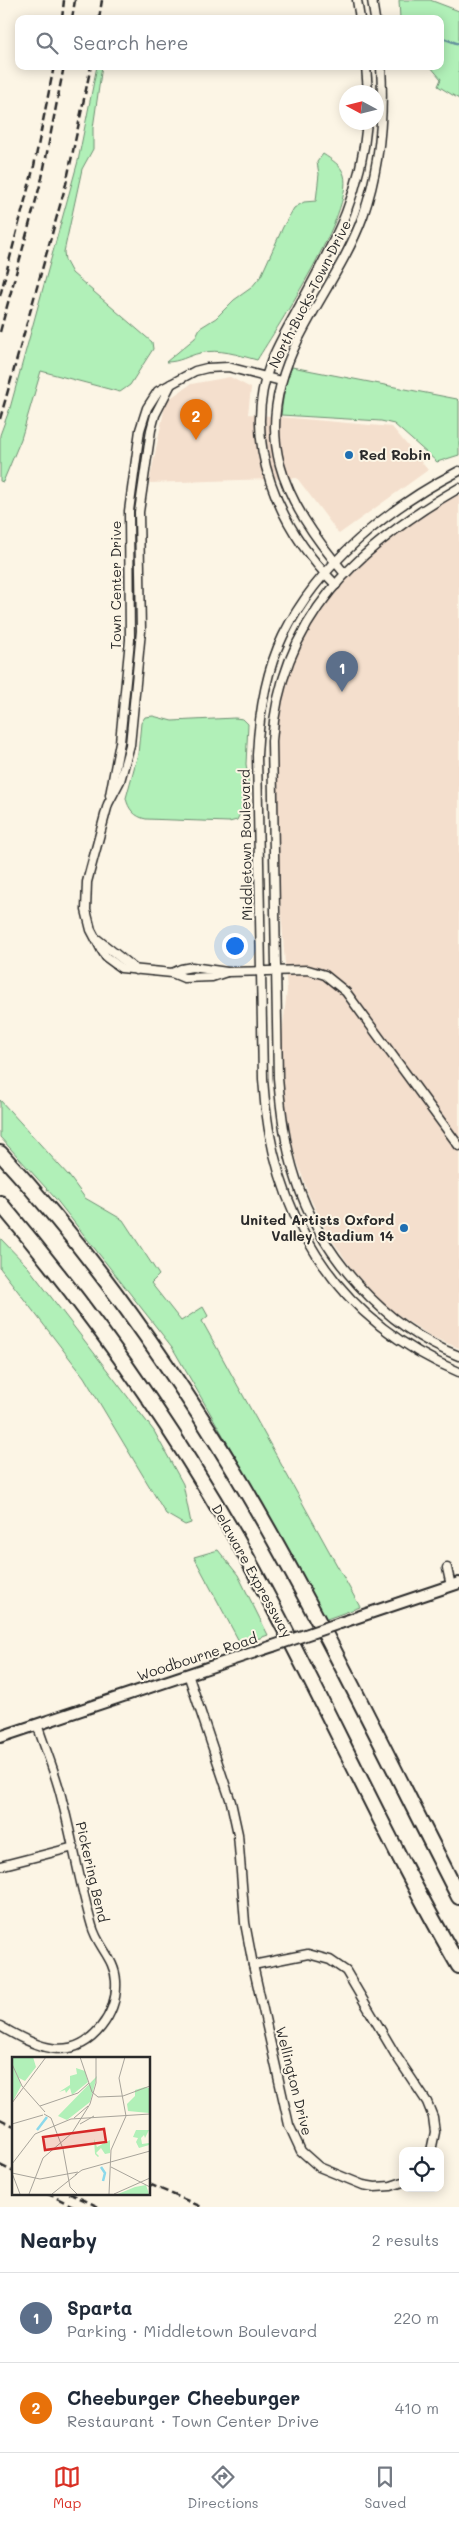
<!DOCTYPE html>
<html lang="en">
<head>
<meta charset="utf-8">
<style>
  body { margin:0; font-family:Mali,sans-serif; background:#f6f6f7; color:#1f2937 }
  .controls { position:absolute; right:15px; bottom:15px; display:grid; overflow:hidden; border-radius:10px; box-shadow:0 2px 12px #0003 }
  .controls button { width:45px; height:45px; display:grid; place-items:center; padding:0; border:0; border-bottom:1px solid #e0e1e3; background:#fff; color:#1f2937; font:25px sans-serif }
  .compass { position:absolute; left:339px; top:85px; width:45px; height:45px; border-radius:50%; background:#fff; box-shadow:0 2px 12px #0003; rotate:277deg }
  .you { position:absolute; left:234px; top:945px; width:18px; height:18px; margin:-12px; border:4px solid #fff; border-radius:50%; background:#1a73e8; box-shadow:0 0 0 8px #1a73e833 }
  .badge { display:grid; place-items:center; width:32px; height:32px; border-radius:50%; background:#d93025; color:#fff; font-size:16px; font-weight:700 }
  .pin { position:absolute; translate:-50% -41px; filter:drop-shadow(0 1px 2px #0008) }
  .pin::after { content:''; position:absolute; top:26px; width:18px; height:15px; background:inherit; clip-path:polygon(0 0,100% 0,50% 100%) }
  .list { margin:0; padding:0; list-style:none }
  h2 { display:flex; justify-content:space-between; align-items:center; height:65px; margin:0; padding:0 20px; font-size:21px }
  h2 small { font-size:16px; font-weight:400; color:#747a83 }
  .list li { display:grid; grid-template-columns:32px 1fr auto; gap:15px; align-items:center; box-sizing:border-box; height:90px; padding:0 20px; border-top:1px solid #e0e1e3 }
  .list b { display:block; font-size:19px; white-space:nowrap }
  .list p { margin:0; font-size:16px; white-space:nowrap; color:#747a83 }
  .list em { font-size:16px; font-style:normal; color:#747a83 }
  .icon { flex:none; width:28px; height:28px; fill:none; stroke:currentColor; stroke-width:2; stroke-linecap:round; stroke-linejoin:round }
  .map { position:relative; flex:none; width:459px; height:2207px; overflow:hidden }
  .search { position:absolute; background:#fff; box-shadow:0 2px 12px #0003; left:15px; right:15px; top:15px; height:55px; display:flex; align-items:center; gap:12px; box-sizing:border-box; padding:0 18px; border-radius:10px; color:#747a83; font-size:19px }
  .sheet { height:245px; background:#fff }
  nav { display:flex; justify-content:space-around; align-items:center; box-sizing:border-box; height:70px; border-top:1px solid #e0e1e3; background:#fff; font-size:14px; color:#747a83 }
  nav a { display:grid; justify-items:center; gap:2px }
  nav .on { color:#d93025 }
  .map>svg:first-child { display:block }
  .built { fill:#f4dfcd }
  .green { fill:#b1f0b8; stroke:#6e8e72 }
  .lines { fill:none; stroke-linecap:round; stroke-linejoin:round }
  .stream { stroke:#65939e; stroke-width:2.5 }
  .minor-casing { stroke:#2b2b2b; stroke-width:11 }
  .secondary-casing { stroke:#2b2b2b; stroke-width:14 }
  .motorway-casing { stroke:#2b2b2b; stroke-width:18 }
  .minor { stroke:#fcf5e5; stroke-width:8 }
  .secondary { stroke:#fcf5e5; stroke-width:10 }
  .motorway { stroke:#fcf5e5; stroke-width:14 }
  .rail { stroke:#2b2b2b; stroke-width:2.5; stroke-dasharray:8 4; stroke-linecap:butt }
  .secondary-bridge-casing { stroke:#2b2b2b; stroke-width:14; stroke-linecap:butt }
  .secondary-bridge { stroke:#fcf5e5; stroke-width:10 }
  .poi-dot { fill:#1f6fb2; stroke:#fcf5e5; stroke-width:2 }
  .labels { text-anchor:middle; stroke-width:4; stroke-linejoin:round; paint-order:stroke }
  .street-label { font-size:14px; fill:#2b2b2b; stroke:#fcf5e5 }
  .poi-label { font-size:14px; font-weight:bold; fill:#2b2b2b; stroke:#fcf5e5; text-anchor:start }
  .inset-river { fill:none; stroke:#8cd9eb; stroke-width:2.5 }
  .inset-road { fill:none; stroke:#a8a49b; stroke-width:1 }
  .view { fill:#d62828; fill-opacity:0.15; stroke:#d62828; stroke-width:2.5 }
  .inset-edge { fill:none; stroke:#2b2b2b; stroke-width:2.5 }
</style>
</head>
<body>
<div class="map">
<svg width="459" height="2207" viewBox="0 0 459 2207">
  <rect width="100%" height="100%" fill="#fcf5e5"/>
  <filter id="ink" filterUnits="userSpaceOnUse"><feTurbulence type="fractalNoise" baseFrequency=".02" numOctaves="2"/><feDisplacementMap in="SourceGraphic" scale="10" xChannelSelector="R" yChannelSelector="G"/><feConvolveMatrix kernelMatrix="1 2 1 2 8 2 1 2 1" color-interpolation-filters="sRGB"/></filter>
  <g filter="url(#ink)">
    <g class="built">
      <path d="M 230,377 L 251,388 L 248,414 L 392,427 L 428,470 L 339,534 L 297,478 L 149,483 L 166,401 L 191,384 Z"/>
      <path d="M 459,493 L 459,1348 L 432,1337 L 386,1307 L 353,1271 L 327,1232 L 309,1196 L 292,1146 L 285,1100 L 281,1044 L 287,990 L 280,899 L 276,758 L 278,712 L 288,673 L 300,645 L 328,598 L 391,536 L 420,515 Z"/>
    </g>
    <g class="green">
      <path d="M 399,0 L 430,0 L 459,11 L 459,99 L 438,86 L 441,79 L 430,66 L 440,66 L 440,19 L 400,19 Z"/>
      <path d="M 97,66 L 102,66 L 93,128 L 93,149 L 82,169 L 64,252 L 65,260 L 72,273 L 152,342 L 153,349 L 130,385 L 120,392 L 41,371 L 21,439 L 3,482 L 0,481 L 0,435 L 10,408 L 78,161 Z"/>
      <path d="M 323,154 C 332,160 341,165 344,175 C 354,211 278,326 257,360 C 238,355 219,348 200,353 C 187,356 180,362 166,362 L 195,338 L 200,328 L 216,318 L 234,300 L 251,288 L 261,276 L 283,227 L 294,208 L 304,202 L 316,201 L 319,174 L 317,162 Z"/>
      <path d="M 292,367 L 457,399 L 459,401 L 459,455 L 437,462 L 394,424 L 381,421 L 281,415 L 285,383 Z"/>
      <path d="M 153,716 L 172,721 L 235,718 L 243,719 L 248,724 L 246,764 L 250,793 L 237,820 L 229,822 L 146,819 C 135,817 128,809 126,798 L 138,754 L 141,723 L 145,717 Z"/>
      <path d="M 0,1100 L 69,1176 L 85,1198 L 123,1220 L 159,1275 L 151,1283 L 181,1321 L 203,1307 L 208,1316 L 202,1321 L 360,1607 L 324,1620 L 273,1522 L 172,1347 L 55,1198 L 0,1137 Z"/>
      <path d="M 0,1238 L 28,1267 L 154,1431 L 183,1484 L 191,1523 L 185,1525 L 166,1514 L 84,1377 L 0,1268 Z"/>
      <path d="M 218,1550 L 238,1575 L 268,1635 L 241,1645 L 194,1557 Z"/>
    </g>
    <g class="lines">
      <path class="stream" d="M 440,37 L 459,44"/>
      <defs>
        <g id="minor">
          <path d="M 357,0 L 360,19"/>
          <path d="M 372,0 L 375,19"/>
          <path d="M 366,66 L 368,92"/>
          <path d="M 171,384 L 155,415 L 151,430 L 139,512 L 141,631 L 130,745 L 120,781 L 108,804 L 87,882 L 86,910 L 91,930 L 101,949 L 106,957 L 121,968 L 172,973 L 184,978 L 212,977 L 227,972"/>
          <path d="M 459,471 C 389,507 318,564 283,636 C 265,673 259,715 257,755 L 263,1079 C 271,1212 333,1319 459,1372"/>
          <path d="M 459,488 C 358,546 280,619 272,741 L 278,1078 C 281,1112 285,1146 296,1179 C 320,1255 384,1327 459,1356"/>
          <path d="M 345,574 C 282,499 250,435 298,340 C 319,298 347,260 363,216 C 380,167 384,117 381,66"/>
          <path d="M 336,585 C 279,528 240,442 271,362 C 279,342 290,324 300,305 C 334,242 361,196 367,122"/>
          <path d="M 110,795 L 120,742 L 130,640 L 129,511 L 140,430 L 147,408 L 158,391 L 195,371 L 207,368 L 228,367 L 281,381"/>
          <path d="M 97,939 L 136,970"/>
          <path d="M 172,973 L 181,969 L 192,967 L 227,972 L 308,970 L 325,975 L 346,992 L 459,1146"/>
          <path d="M 447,1568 L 451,1586"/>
          <path d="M 188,1674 L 231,1802 L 238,1834 L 245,1923 L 253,1965"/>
          <path d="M 0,1866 L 74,1847"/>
          <path d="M 0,2026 C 34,2046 71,2065 101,2027 C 112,2013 117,1999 116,1981 C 115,1959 97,1946 92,1926 C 80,1885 73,1842 62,1800 C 56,1774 45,1749 37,1724"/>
          <path d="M 403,2182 L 391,2186 L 375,2187 L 363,2185 L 319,2167 L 301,2151 L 289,2125 L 253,1965 L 308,1954 L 330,1960 L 346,1971 L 395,2054 L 427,2102 L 433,2117 L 435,2132 L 431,2151"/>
        </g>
        <g id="secondary">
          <path d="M 340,1623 L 459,1583"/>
          <path d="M 0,1737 L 273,1646"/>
        </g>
        <g id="motorway">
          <path d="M 0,1153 C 89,1250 167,1360 235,1472 C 317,1609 386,1755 459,1897"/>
          <path d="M 0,1203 C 89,1308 169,1421 237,1540 C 316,1680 379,1828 459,1966"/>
        </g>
      </defs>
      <use href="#minor" class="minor-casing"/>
      <use href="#secondary" class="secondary-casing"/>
      <use href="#motorway" class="motorway-casing"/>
      <use href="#minor" class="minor"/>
      <use href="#secondary" class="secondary"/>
      <use href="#motorway" class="motorway"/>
      <g class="rail">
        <path d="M 62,19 L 64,0"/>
        <path d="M 72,19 L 75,0"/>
        <path d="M 99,19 L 102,0"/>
        <path d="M 0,296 L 34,166 L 54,66"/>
        <path d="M 0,332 L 42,178 L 64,66"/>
        <path d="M 0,419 L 66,184 L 91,66"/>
        <path d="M 0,2119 L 14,2126"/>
        <path d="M 0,2165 L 14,2172"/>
        <path d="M 149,2184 L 202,2207"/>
        <path d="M 46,2193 L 75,2207"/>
        <path d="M 69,2193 L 99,2207"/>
      </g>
      <defs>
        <path id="secondary-bridge" d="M 273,1646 L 340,1623"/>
      </defs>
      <use href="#secondary-bridge" class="secondary-bridge-casing"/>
      <use href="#secondary-bridge" class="secondary-bridge"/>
    </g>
  </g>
  <g class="poi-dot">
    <circle cx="349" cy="455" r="5"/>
    <circle cx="404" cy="1228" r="5"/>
  </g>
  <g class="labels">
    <g class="street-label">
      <text transform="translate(310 294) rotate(-63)" y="5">North Bucks Town Drive</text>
      <text transform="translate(116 585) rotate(-90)" y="5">Town Center Drive</text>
      <text transform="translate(246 845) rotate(-91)" y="5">Middletown Boulevard</text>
      <text transform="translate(252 1571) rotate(61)" y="5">Delaware Expressway</text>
      <text transform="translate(197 1657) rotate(-18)" y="5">Woodbourne Road</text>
      <text transform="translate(92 1872) rotate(77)" y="5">Pickering Bend</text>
      <text transform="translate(294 2081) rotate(76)" y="5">Wellington Drive</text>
    </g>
    <g class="poi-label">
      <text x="359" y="460">Red Robin</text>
      <text x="394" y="1225" text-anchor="end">United Artists Oxford<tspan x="394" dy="16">Valley Stadium 14</tspan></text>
    </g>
  </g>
  <g transform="translate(12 2057)">
    <rect width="138" height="138" fill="#fcf5e5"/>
    <path d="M 21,0 L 24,10 L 13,24 L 7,21 L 9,29 L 1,44 L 0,1 ZM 64,11 L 73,14 L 76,25 L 60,38 L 58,31 L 54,36 L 53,33 L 47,35 L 58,28 L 58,19 L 65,17 ZM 85,19 L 78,45 L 55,63 L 46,59 ZM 133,30 L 137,31 L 137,56 L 116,54 L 115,47 L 123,39 L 123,33 ZM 137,73 L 133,81 L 132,78 L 129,81 L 130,87 L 137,86 L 137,88 L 127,91 L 124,85 L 126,81 L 121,80 L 124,73 ZM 82,82 L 85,90 L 98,83 L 98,96 L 93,97 L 89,91 L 84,96 L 87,99 L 86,100 L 83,97 ZM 134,128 L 137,137 L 106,137 L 123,130 Z" fill="#b1f0b8"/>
    <path class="inset-river" d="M 25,73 L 35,60M 89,110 L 93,116 L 91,124"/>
    <path class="inset-road" d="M 68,0 L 80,35 L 86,40 L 111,39 L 138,29M 0,7 L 10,29M 10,29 L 33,55M 0,46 L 34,0M 28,49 L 66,36 L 77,26M 32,57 L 39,61 L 51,92 L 58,130 L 65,137M 62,61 L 76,49M 0,67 L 31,58M 68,67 L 82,59M 0,107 L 23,77 L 59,62 L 138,57M 99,110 L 138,130M 0,116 L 28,122 L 66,115M 0,116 L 8,137M 63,118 L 70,113 L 138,94M 17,137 L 31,101 L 60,76 L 78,47 L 84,26 L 84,0M 40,137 L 65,117M 97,137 L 99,93 L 114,59 L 107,21 L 113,0M 102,137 L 138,121"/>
    <path class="view" d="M 92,72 L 94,85 L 33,93 L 31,80 Z"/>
    <rect width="138" height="138" class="inset-edge"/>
  </g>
</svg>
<div class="controls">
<button><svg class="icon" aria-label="locate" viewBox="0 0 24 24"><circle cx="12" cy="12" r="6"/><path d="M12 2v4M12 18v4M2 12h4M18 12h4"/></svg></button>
</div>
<svg class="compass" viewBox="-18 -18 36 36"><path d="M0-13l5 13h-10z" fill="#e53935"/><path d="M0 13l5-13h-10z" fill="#747a83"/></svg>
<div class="you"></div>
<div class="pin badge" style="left:342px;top:692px;background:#5c6f8a">1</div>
<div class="pin badge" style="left:196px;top:440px;background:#e8710a">2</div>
<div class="search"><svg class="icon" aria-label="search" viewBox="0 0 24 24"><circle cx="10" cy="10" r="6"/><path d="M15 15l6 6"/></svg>Search here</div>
</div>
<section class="sheet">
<h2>Nearby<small>2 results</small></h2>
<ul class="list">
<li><span class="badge" style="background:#5c6f8a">1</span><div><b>Sparta</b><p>Parking · Middletown Boulevard</p></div><em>220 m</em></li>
<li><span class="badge" style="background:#e8710a">2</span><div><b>Cheeburger Cheeburger</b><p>Restaurant · Town Center Drive</p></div><em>410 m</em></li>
</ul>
</section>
<nav>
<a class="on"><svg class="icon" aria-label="map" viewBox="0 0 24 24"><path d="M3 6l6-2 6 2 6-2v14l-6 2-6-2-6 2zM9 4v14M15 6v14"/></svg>Map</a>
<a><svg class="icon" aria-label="directions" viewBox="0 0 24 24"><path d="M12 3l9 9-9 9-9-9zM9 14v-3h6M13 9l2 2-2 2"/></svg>Directions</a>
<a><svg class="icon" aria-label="saved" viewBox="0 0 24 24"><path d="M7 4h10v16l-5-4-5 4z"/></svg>Saved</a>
</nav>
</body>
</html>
